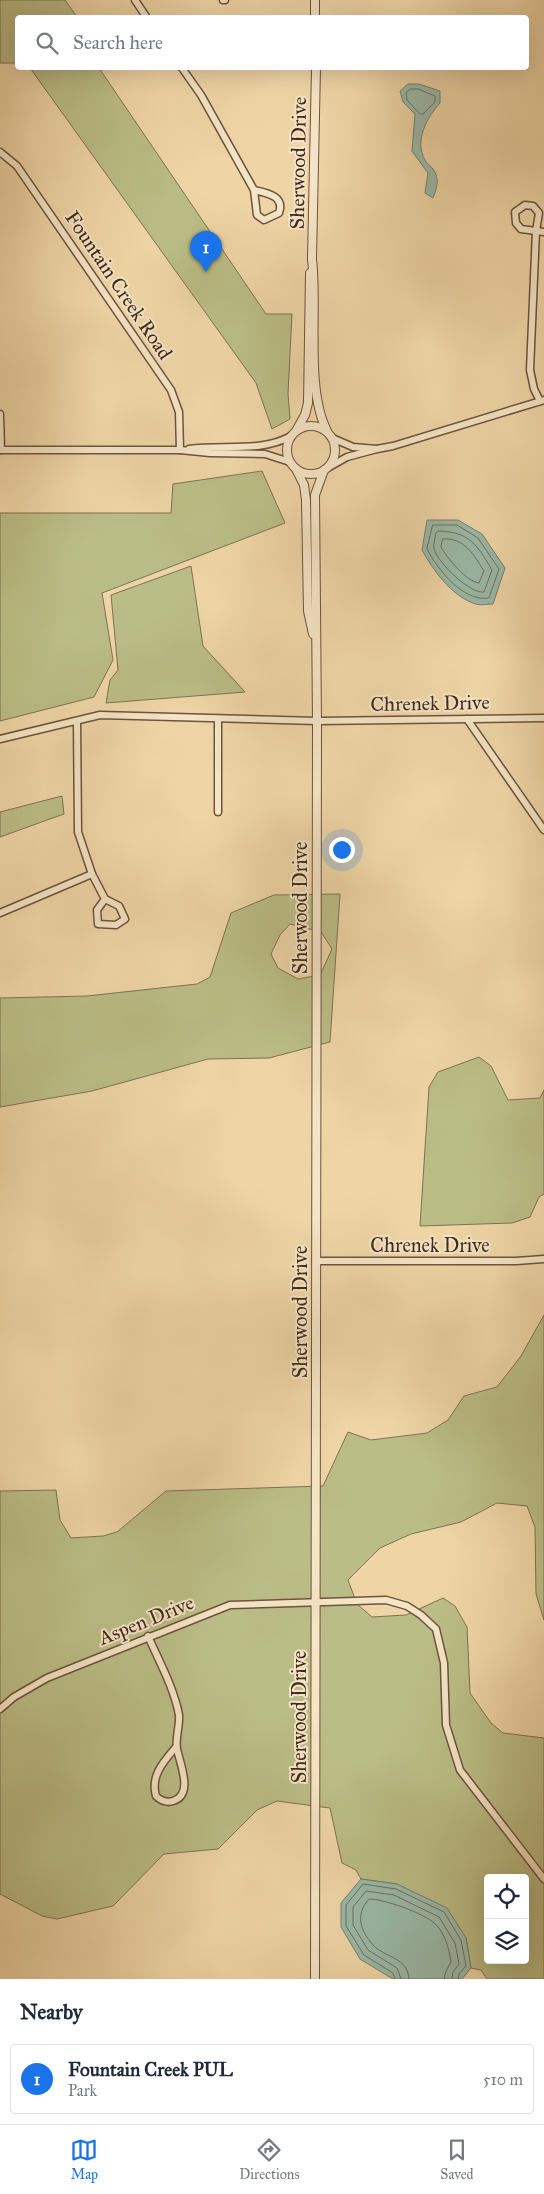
<!DOCTYPE html>
<html lang="en">
<head>
<meta charset="utf-8">
<style>
  body { margin:0; font-family:"IM FELL Great Primer",serif; background:#f6f6f7; color:#1f2937 }
  .controls { position:absolute; right:15px; bottom:15px; display:grid; overflow:hidden; border-radius:5px; box-shadow:0 5px 20px #0002 }
  .controls button { width:45px; height:45px; display:grid; place-items:center; padding:0; border:0; border-bottom:1px solid #e0e1e3; background:#fff; color:#1f2937; font:25px sans-serif }
  .you { position:absolute; left:341px; top:849px; width:18px; height:18px; margin:-12px; border:4px solid #fff; border-radius:50%; background:#1a73e8; box-shadow:0 0 0 8px #1a73e833 }
  .badge { display:grid; place-items:center; width:32px; height:32px; border-radius:50%; background:#1a73e8; color:#fff; font-size:16px; font-weight:700 }
  .pin { position:absolute; translate:-50% -41px; filter:drop-shadow(0 1px 2px #0008) }
  .pin::after { content:''; position:absolute; top:26px; width:18px; height:15px; background:inherit; clip-path:polygon(0 0,100% 0,50% 100%) }
  .list { margin:0; padding:0; list-style:none }
  h2 { display:flex; justify-content:space-between; align-items:center; height:65px; margin:0; padding:0 20px; font-size:21px }
  h2 small { font-size:16px; font-weight:400; color:#747a83 }
  .list li { display:grid; grid-template-columns:32px 1fr auto; gap:15px; align-items:center; box-sizing:border-box; height:70px; margin:0 10px 10px; padding:0 10px; border:1px solid #e0e1e3; border-radius:5px }
  .list b { display:block; font-size:19px; white-space:nowrap }
  .list p { margin:0; font-size:16px; white-space:nowrap; color:#747a83 }
  .list em { font-size:16px; font-style:normal; color:#747a83 }
  .icon { flex:none; width:28px; height:28px; fill:none; stroke:currentColor; stroke-width:2; stroke-linecap:round; stroke-linejoin:round }
  .map { position:relative; flex:none; width:544px; height:1979px; overflow:hidden }
  .search { position:absolute; background:#fff; box-shadow:0 5px 20px #0002; left:15px; right:15px; top:15px; height:55px; display:flex; align-items:center; gap:12px; box-sizing:border-box; padding:0 18px; border-radius:5px; color:#747a83; font-size:19px }
  .sheet { height:145px; background:#fff }
  nav { display:flex; justify-content:space-around; align-items:center; box-sizing:border-box; height:70px; border-top:1px solid #e0e1e3; background:#fff; font-size:14px; color:#747a83 }
  nav a { display:grid; justify-items:center; gap:2px }
  nav .on { color:#1a73e8 }
  .map>svg:first-child { display:block }
  .green { fill:#bbbd86; stroke:#7e7352; fill-rule:evenodd }
  .water { fill:#9ab9a8; stroke:#767f70 }
  .lines { fill:none; stroke-linecap:round; stroke-linejoin:round }
  .shore { stroke:#6d7162; stroke-width:1 }
  .minor-casing { stroke:#6c543f; stroke-width:9 }
  .tertiary-casing { stroke:#6c543f; stroke-width:10 }
  .minor { stroke:#f5e4c5; stroke-width:6 }
  .tertiary { stroke:#f5e4c5; stroke-width:8 }
  .labels { text-anchor:middle; stroke-width:4; stroke-linejoin:round; paint-order:stroke }
  .street-label { font-size:20px; fill:#40291d; stroke:#f5e4c5 }
</style>
</head>
<body>
<div class="map">
<svg width="544" height="1979" viewBox="0 0 544 1979">
  <rect width="100%" height="100%" fill="#efd5a6"/>
  <filter id="stains"><feTurbulence type="fractalNoise" baseFrequency=".004" numOctaves="4"/><feColorMatrix values="0 0 0 0 .2 0 0 0 0 .09 0 0 0 0 .02 0 0 0 .5 -.17"/></filter>
  <radialGradient id="worn" r=".72"><stop offset=".6" stop-color="#630" stop-opacity="0"/><stop offset="1" stop-color="#630" stop-opacity=".3"/></radialGradient>
  <g class="green">
    <path d="M 0,0 L 65,0 L 77,17 L 18,18 L 17,63 L 0,63 Z"/>
    <path d="M 30,68 L 99,68 L 266,314 L 292,314 L 288,394 L 290,419 L 272,429 L 256,383 Z"/>
    <path d="M 262,471 L 285,523 L 102,593 L 113,660 L 94,697 L 0,721 L 0,513 L 171,513 L 173,484 Z"/>
    <path d="M 191,566 L 203,646 L 245,692 L 106,703 L 110,680 L 118,670 L 111,595 Z"/>
    <path d="M 62,796 L 64,814 L 0,837 L 0,812 Z"/>
    <path d="M 340,894 L 330,1042 L 269,1058 L 208,1059 L 92,1091 L 0,1107 L 0,998 L 87,996 L 197,984 L 210,977 L 231,913 L 274,895 ZM 290,924 L 321,932 L 332,949 L 320,975 L 298,979 L 278,968 L 271,954 L 280,935 Z"/>
    <path d="M 479,1057 L 491,1066 L 508,1100 L 540,1098 L 544,1090 L 544,1194 L 539,1197 L 530,1217 L 512,1223 L 420,1226 L 429,1087 L 438,1072 Z"/>
    <path d="M 544,1315 L 544,1620 L 536,1594 L 535,1527 L 527,1506 L 497,1503 L 461,1522 L 411,1534 L 380,1548 L 348,1580 L 357,1604 L 372,1617 L 406,1615 L 443,1598 L 455,1606 L 467,1627 L 470,1693 L 491,1723 L 503,1733 L 544,1738 L 544,1979 L 487,1979 L 481,1970 L 471,1968 L 466,1938 L 397,1884 L 361,1879 L 356,1870 L 342,1863 L 330,1808 L 277,1801 L 257,1810 L 218,1849 L 164,1854 L 113,1906 L 57,1919 L 42,1916 L 0,1894 L 0,1491 L 56,1490 L 60,1520 L 71,1538 L 103,1536 L 117,1532 L 166,1491 L 323,1486 L 348,1432 L 371,1440 L 427,1433 L 448,1420 L 464,1396 L 497,1387 L 521,1356 ZM 488,1878 L 525,1878 L 525,1960 L 488,1960 Z"/>
  </g>
  <g class="water">
    <path d="M 408,84 L 419,84 L 440,91 L 440,103 C 427,117 414,141 425,160 C 426,163 431,166 433,169 C 440,178 437,188 433,198 L 425,193 L 428,173 L 412,151 L 415,114 L 403,102 L 400,91 Z"/>
    <path d="M 427,520 L 458,520 L 482,534 L 505,568 L 493,604 C 487,604 479,606 473,603 C 451,595 433,570 422,550 Z"/>
    <path d="M 361,1879 L 397,1884 L 447,1908 L 466,1938 L 471,1968 L 462,1979 L 393,1979 L 360,1959 L 341,1927 L 341,1903 Z"/>
  </g>
  <g class="lines">
    <g class="shore">
      <path d="M 411,89 L 418,89 L 435,96 L 435,102 L 423,114 L 420,114 L 407,100 L 406,93 Z"/>
      <path d="M 433,525 L 457,525 L 478,538 L 499,569 L 489,598 C 463,602 438,570 427,549 Z"/>
      <path d="M 439,531 C 470,532 477,545 492,570 L 484,592 C 470,594 438,563 434,549 C 433,545 435,538 436,533 Z"/>
      <path d="M 443,539 C 464,537 474,555 484,571 L 479,583 C 467,582 447,558 441,547 Z"/>
      <path d="M 395,1979 L 393,1973 L 364,1955 L 346,1926 L 346,1905 L 363,1884 L 396,1889 L 444,1912 L 461,1940 L 466,1966 L 459,1974 L 458,1979"/>
      <path d="M 401,1979 L 397,1968 L 368,1950 L 353,1925 L 353,1907 L 366,1891 L 394,1895 L 439,1917 L 455,1943 L 459,1964 L 453,1972 L 452,1979"/>
      <path d="M 409,1979 C 408,1957 385,1958 373,1945 C 360,1930 355,1915 369,1899 C 384,1899 423,1913 434,1923 C 445,1932 449,1949 451,1962 L 446,1971 L 444,1979"/>
    </g>
    <defs>
      <g id="minor">
        <path d="M 135,0 L 147,18"/>
        <path d="M 223,0 L 225,0"/>
        <path d="M 182,68 L 201,95 L 254,190 L 257,215 L 264,220 L 279,213 C 285,196 267,193 254,190"/>
        <path d="M 0,152 L 17,166 L 171,390 L 179,412 L 180,450"/>
        <path d="M 525,205 L 533,206 L 539,213 L 536,231 L 521,229 L 516,223 L 515,212 Z"/>
        <path d="M 540,401 L 534,389 L 530,370 L 536,231 L 544,232"/>
        <path d="M 0,414 L 1,450"/>
        <path d="M 189,449 C 222,444 261,453 291,436"/>
        <path d="M 377,449 L 393,446 L 544,400"/>
        <path d="M 0,450 L 180,450 L 210,453 L 265,454 L 290,462"/>
        <path d="M 324,470 L 347,457 L 377,449 L 353,447 L 332,438"/>
        <path d="M 467,719 L 544,830"/>
        <path d="M 77,721 L 78,832 L 92,874 L 105,899 L 119,906 L 125,919 L 116,925 L 98,924 L 97,910 L 105,899"/>
        <path d="M 0,739 L 100,715 L 317,721 L 544,718"/>
        <path d="M 218,812 L 218,719"/>
        <path d="M 0,913 L 92,874"/>
        <path d="M 316,1261 L 516,1261 L 544,1259"/>
        <path d="M 148,1636 C 159,1661 174,1688 179,1715 C 180,1726 175,1738 177,1749 C 180,1764 194,1795 173,1801 C 166,1803 161,1801 156,1796 C 150,1776 164,1761 176,1747"/>
        <path d="M 0,1709 L 14,1697 L 47,1678 L 230,1605 L 386,1600 L 407,1606 L 421,1615 L 436,1629 L 444,1663 L 446,1725 L 460,1770 L 544,1879"/>
      </g>
      <g id="tertiary">
        <path d="M 315,0 L 315,18"/>
        <path d="M 316,68 L 312,259 C 318,310 305,388 327,431"/>
        <circle cx="311" cy="450" r="24"/>
        <path d="M 296,431 L 305,415 L 308,403 L 310,273"/>
        <path d="M 296,469 L 304,485 L 306,500 L 308,611 L 313,634"/>
        <path d="M 315,1979 L 317,721 L 315,495 L 324,470"/>
      </g>
    </defs>
    <use href="#minor" class="minor-casing"/>
    <use href="#tertiary" class="tertiary-casing"/>
    <use href="#minor" class="minor"/>
    <use href="#tertiary" class="tertiary"/>
  </g>
  <g class="labels">
    <g class="street-label">
      <text transform="translate(298 163) rotate(-89)" y="7">Sherwood Drive</text>
      <text transform="translate(119 285) rotate(56)" y="7">Fountain Creek Road</text>
      <text transform="translate(430 703) rotate(-1)" y="7">Chrenek Drive</text>
      <text transform="translate(300 908) rotate(-90)" y="7">Sherwood Drive</text>
      <text x="430" y="1252">Chrenek Drive</text>
      <text transform="translate(300 1312) rotate(-90)" y="7">Sherwood Drive</text>
      <text transform="translate(146 1620) rotate(-22)" y="7">Aspen Drive</text>
      <text transform="translate(299 1717) rotate(-90)" y="7">Sherwood Drive</text>
    </g>
  </g>
  <rect width="100%" height="100%" filter="url(#stains)"/>
  <rect width="100%" height="100%" fill="url(#worn)"/>
</svg>
<div class="controls">
<button><svg class="icon" aria-label="locate" viewBox="0 0 24 24"><circle cx="12" cy="12" r="6"/><path d="M12 2v4M12 18v4M2 12h4M18 12h4"/></svg></button>
<button><svg class="icon" aria-label="layers" viewBox="0 0 24 24"><path d="M12 4l9 5-9 5-9-5zM3 14l9 5 9-5"/></svg></button>
</div>
<div class="you"></div>
<div class="pin badge" style="left:206px;top:272px">1</div>
<div class="search"><svg class="icon" aria-label="search" viewBox="0 0 24 24"><circle cx="10" cy="10" r="6"/><path d="M15 15l6 6"/></svg>Search here</div>
</div>
<section class="sheet">
<h2>Nearby<small></small></h2>
<ul class="list">
<li><span class="badge">1</span><div><b>Fountain Creek PUL</b><p>Park</p></div><em>510 m</em></li>
</ul>
</section>
<nav>
<a class="on"><svg class="icon" aria-label="map" viewBox="0 0 24 24"><path d="M3 6l6-2 6 2 6-2v14l-6 2-6-2-6 2zM9 4v14M15 6v14"/></svg>Map</a>
<a><svg class="icon" aria-label="directions" viewBox="0 0 24 24"><path d="M12 3l9 9-9 9-9-9zM9 14v-3h6M13 9l2 2-2 2"/></svg>Directions</a>
<a><svg class="icon" aria-label="saved" viewBox="0 0 24 24"><path d="M7 4h10v16l-5-4-5 4z"/></svg>Saved</a>
</nav>
</body>
</html>
